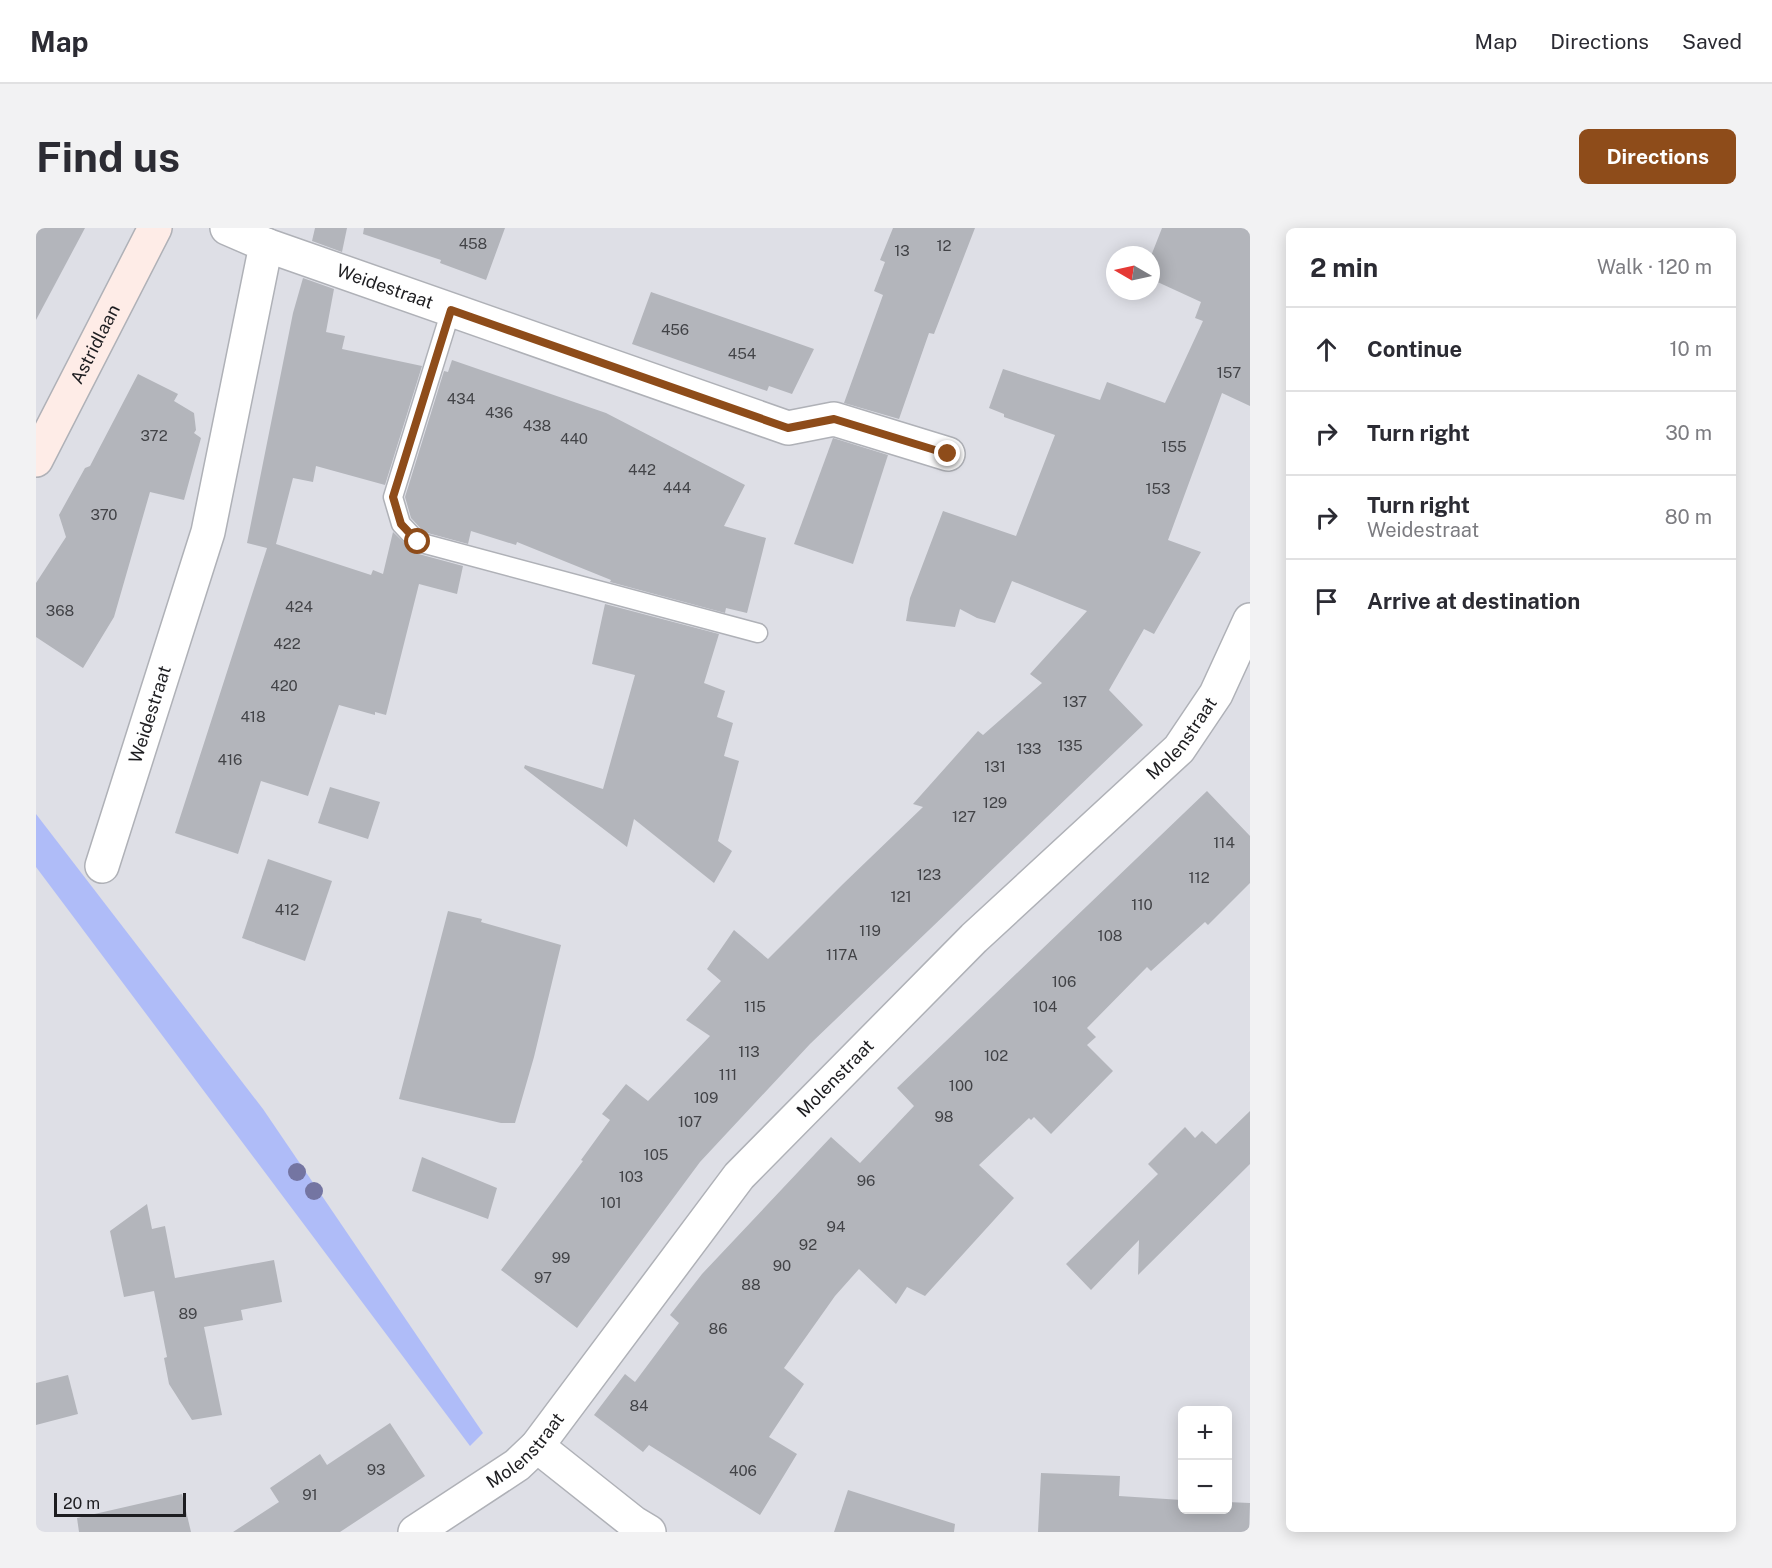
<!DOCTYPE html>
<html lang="en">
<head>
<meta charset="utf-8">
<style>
  body { margin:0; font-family:"Public Sans",sans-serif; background:#f2f2f3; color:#2b2b33 }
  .controls { position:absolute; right:18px; bottom:18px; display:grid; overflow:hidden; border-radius:9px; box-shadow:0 3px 15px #0003 }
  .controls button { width:54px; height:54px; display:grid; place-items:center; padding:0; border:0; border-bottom:2px solid #e1e1e2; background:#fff; color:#2b2b33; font:30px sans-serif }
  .compass { position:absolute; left:1070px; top:18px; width:54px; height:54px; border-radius:50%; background:#fff; box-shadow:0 3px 15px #0003; rotate:279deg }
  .scale { position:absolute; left:18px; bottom:15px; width:132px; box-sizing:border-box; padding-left:6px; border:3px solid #1d1d20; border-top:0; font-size:16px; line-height:21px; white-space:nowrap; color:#1d1d20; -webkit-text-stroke:4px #dedfe6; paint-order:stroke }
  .stop { position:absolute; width:18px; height:18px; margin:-14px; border:4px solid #8e4c1a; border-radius:50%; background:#fff }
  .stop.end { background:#8e4c1a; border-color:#fff; box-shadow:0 2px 6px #0008 }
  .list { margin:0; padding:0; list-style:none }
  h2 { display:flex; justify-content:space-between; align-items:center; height:78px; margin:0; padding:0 24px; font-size:26px }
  h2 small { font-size:20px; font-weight:400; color:#7c7c81 }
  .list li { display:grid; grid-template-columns:39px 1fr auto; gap:18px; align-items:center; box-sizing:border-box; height:84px; padding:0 24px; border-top:2px solid #e1e1e2 }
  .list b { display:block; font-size:22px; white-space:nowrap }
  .list p { margin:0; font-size:20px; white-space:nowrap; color:#7c7c81 }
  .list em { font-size:20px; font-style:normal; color:#7c7c81 }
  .icon { flex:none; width:33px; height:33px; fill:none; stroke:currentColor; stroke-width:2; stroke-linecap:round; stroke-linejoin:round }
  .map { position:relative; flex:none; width:1214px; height:1304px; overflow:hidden; border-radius:9px }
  header { display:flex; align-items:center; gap:36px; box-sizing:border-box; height:84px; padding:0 30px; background:#fff; border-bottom:2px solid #e1e1e2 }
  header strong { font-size:28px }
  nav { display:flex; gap:33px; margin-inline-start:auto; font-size:21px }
  .intro { display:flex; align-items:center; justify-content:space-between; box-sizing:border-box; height:144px; padding:0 36px }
  h1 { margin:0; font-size:42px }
  .button { padding:15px 27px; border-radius:9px; background:#8e4c1a; color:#fff; font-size:21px; font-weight:700 }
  main { display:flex; gap:36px; padding:0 36px }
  aside { flex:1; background:#fff; border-radius:9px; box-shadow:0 3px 15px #0003 }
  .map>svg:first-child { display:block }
  .green { fill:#afbcf8 }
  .building { fill:#b3b5bb }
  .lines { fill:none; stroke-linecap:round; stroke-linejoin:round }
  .service-casing { stroke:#afb1b7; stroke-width:21 }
  .minor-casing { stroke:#afb1b7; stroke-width:36 }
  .secondary-casing { stroke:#afb1b7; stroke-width:36 }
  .service { stroke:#fff; stroke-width:18 }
  .minor { stroke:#fff; stroke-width:33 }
  .secondary { stroke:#feece7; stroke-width:33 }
  .tree { fill:#7475a2 }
  .route { stroke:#8e4c1a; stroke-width:8 }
  .labels { text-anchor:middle; stroke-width:4.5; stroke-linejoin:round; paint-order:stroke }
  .number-label { font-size:15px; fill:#424347 }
  .street-label { font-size:18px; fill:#1d1d20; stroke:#dedfe6 }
</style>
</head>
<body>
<header>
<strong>Map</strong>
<nav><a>Map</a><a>Directions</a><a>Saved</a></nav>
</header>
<div class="intro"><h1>Find us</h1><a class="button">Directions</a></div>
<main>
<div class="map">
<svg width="1214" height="1304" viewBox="0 0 1214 1304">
  <rect width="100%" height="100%" fill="#dedfe6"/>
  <path class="green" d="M 0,586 L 227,881 L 447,1205 L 434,1218 L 0,639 Z"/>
  <g class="building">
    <path d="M 0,0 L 49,0 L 0,92 Z"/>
    <path d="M 279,0 L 311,0 L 306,24 L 276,13 Z"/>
    <path d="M 328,0 L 469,0 L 450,52 L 404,35 L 405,32 L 327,6 Z"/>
    <path d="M 857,0 L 939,0 L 898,106 L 893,105 L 863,191 L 808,175 L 847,67 L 838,63 L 849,34 L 844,32 Z"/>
    <path d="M 1126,0 L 1214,0 L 1214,178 L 1186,165 L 1132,312 L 1165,324 L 1118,406 L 1108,401 L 1073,462 L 1107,497 L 774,816 L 664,934 L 541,1100 L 465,1042 L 547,933 L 545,932 L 574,892 L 566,886 L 590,856 L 612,873 L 674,808 L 650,792 L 685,753 L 671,741 L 698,702 L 732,731 L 807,656 L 887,579 L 877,576 L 942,503 L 947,507 L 1006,455 L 994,446 L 1051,383 L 976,353 L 959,395 L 941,390 L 924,381 L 919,399 L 870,393 L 874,370 L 907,283 L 980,308 L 1019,207 L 968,189 L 968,186 L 953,180 L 967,141 L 1064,172 L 1071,154 L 1129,175 L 1167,93 L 1159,90 L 1165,74 L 1115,51 L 1115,28 Z"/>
    <path d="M 267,50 L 298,61 L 290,104 L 309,108 L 306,121 L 386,138 L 349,257 L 280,238 L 277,254 L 257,250 L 240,316 L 335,347 L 337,342 L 347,346 L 357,304 L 379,325 L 427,338 L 421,366 L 383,356 L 350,487 L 339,484 L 339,487 L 303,477 L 272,568 L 225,553 L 202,626 L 139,605 L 231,320 L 211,315 L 257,85 Z"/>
    <path d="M 615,64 L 778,121 L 756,166 L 733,158 L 731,163 L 596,116 Z"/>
    <path d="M 416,132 L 570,185 L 709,257 L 688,298 L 730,310 L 711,385 L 690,380 L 689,385 L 574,354 L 575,352 L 481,314 L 480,317 L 435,303 L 432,316 L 388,304 L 375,290 L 369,269 L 408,143 L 412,144 Z"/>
    <path d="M 102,146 L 142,166 L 138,173 L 158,185 L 160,202 L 158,205 L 165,210 L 148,272 L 114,264 L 78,389 L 47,440 L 0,409 L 0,355 L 30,309 L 23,287 L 49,240 L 54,238 Z"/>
    <path d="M 797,210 L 852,227 L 817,336 L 758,316 Z"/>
    <path d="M 569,376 L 683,406 L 668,455 L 689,463 L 681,489 L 697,495 L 688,528 L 703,533 L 682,613 L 696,623 L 678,655 L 598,591 L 591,619 L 488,540 L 489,537 L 567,561 L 599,447 L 556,436 Z"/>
    <path d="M 294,559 L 344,574 L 332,611 L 282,595 Z"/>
    <path d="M 1171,563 L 1214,608 L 1214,655 L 1172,697 L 1169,694 L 1115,743 L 1111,739 L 1051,800 L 1060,809 L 1051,817 L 1077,843 L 1015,906 L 998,889 L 995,892 L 993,890 L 943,937 L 978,970 L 889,1068 L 871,1059 L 860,1076 L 823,1041 L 799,1068 L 748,1140 L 768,1156 L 733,1209 L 761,1226 L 724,1287 L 613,1217 L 607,1224 L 558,1187 L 589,1146 L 599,1154 L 643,1095 L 634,1087 L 666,1046 L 795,909 L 824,935 L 878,878 L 861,860 Z"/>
    <path d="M 232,631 L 296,653 L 269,733 L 206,710 Z"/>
    <path d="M 412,683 L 446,691 L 445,694 L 525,717 L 498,829 L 479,895 L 465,895 L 363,871 Z"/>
    <path d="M 1214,883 L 1214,936 L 1102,1047 L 1103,1012 L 1055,1062 L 1030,1036 L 1122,946 L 1112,936 L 1149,899 L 1159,910 L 1166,903 L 1180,916 Z"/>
    <path d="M 386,929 L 461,960 L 452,991 L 376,963 Z"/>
    <path d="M 111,976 L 116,1001 L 129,998 L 139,1050 L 238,1032 L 246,1074 L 205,1082 L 207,1092 L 168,1099 L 186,1187 L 156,1192 L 133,1156 L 128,1130 L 131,1129 L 118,1063 L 88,1069 L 74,1003 Z"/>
    <path d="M 32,1147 L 42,1186 L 0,1197 L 0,1155 Z"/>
    <path d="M 354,1195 L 389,1248 L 304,1304 L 197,1304 L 243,1274 L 234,1260 L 284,1226 L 291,1237 Z"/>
    <path d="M 1005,1245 L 1084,1248 L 1083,1268 L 1146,1272 L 1146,1281 L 1191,1281 L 1191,1274 L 1214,1275 L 1213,1304 L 1002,1304 Z"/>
    <path d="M 812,1262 L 919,1296 L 918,1304 L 798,1304 Z"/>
    <path d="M 146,1266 L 155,1304 L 43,1304 L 41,1290 Z"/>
  </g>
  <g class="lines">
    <defs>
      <path id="service" d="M 415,82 L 357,269 L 365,296 L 382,314 L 722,405"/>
      <g id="minor">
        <path id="s1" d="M 230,17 L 752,200 L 798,191 L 912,226"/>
        <path id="s2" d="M 66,638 L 172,304 L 230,17 L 191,0"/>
        <path d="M 501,1218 L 598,1295 L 613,1304"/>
        <path id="s3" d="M 379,1304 L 481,1237 L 501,1218 L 703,948 L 938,710 L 1143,521 L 1180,466 L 1214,392"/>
      </g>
      <g id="secondary">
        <path id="s4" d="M 0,232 L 119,0"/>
      </g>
    </defs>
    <use href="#service" class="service-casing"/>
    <use href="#minor" class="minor-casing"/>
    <use href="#secondary" class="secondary-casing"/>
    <use href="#service" class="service"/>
    <use href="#minor" class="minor"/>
    <use href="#secondary" class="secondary"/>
  </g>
  <g class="tree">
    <circle cx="261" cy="944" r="9"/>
    <circle cx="278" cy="963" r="9"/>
  </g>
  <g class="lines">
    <path class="route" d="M 382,314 L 365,296 L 357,269 L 415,82 L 752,200 L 798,191 L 912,226"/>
  </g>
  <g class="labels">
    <g class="number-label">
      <text x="437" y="21">458</text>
      <text x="908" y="23">12</text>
      <text x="866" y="28">13</text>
      <text x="639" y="107">456</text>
      <text x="706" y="131">454</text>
      <text x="1193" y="150">157</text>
      <text x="425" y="176">434</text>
      <text x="463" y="190">436</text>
      <text x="501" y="203">438</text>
      <text x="118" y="213">372</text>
      <text x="538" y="216">440</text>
      <text x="1138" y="224">155</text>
      <text x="606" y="247">442</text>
      <text x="641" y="265">444</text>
      <text x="1122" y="266">153</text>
      <text x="68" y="292">370</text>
      <text x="263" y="384">424</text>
      <text x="24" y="388">368</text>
      <text x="251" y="421">422</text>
      <text x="248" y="463">420</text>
      <text x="1039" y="479">137</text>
      <text x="217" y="494">418</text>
      <text x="1034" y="523">135</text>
      <text x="993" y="526">133</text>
      <text x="194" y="537">416</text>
      <text x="959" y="544">131</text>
      <text x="959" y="580">129</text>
      <text x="928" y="594">127</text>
      <text x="1188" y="620">114</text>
      <text x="893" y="652">123</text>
      <text x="1163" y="655">112</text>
      <text x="865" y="674">121</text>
      <text x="1106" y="682">110</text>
      <text x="251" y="687">412</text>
      <text x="834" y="708">119</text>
      <text x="1074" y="713">108</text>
      <text x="806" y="732">117A</text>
      <text x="1028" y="759">106</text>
      <text x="719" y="784">115</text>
      <text x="1009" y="784">104</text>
      <text x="713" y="829">113</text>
      <text x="960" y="833">102</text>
      <text x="692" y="852">111</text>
      <text x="925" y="863">100</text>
      <text x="670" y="875">109</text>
      <text x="908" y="894">98</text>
      <text x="654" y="899">107</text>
      <text x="620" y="932">105</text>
      <text x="595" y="954">103</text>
      <text x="830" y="958">96</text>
      <text x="575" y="980">101</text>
      <text x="800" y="1004">94</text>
      <text x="772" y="1022">92</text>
      <text x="525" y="1035">99</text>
      <text x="746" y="1043">90</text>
      <text x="507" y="1055">97</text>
      <text x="715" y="1062">88</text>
      <text x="152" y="1091">89</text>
      <text x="682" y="1106">86</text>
      <text x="603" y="1183">84</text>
      <text x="340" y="1247">93</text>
      <text x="707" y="1248">406</text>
      <text x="274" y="1272">91</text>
    </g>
    <g class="street-label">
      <text dy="6" stroke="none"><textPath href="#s1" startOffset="126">Weidestraat</textPath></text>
      <text dy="6" stroke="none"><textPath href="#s4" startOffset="130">Astridlaan</textPath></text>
      <text dy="6" stroke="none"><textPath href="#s2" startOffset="159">Weidestraat</textPath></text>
      <text dy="6" stroke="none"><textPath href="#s3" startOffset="1110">Molenstraat</textPath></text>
      <text dy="6" stroke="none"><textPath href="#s3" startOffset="624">Molenstraat</textPath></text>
      <text dy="6" stroke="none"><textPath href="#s3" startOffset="138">Molenstraat</textPath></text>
    </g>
  </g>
</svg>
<div class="controls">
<button>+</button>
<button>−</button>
</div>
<svg class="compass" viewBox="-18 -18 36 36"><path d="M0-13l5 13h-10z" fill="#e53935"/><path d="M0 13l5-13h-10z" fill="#7c7c81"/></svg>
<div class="scale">20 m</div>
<div class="stop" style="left:382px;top:314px"></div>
<div class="stop end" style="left:912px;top:226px"></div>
</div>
<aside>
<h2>2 min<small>Walk · 120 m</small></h2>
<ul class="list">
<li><svg class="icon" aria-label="ahead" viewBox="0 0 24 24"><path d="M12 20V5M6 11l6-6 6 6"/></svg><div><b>Continue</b></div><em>10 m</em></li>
<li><svg class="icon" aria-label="right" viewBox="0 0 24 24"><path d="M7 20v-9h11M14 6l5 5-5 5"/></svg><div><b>Turn right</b></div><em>30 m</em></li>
<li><svg class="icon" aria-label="right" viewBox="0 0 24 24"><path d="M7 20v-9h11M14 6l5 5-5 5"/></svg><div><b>Turn right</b><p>Weidestraat</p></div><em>80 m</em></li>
<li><svg class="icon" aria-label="arrive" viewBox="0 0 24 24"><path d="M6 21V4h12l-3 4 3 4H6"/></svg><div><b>Arrive at destination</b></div></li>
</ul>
</aside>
</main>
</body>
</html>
